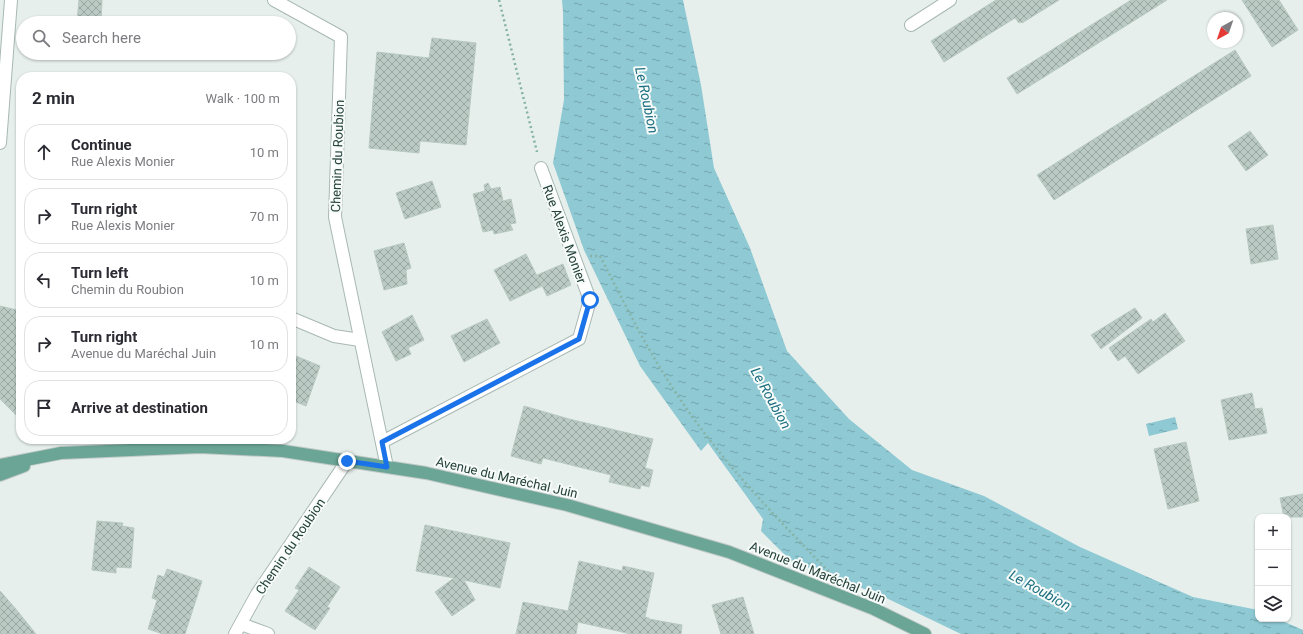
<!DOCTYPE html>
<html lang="en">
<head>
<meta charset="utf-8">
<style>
  body { margin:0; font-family:Roboto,sans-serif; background:#f2f2f3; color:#2b2b33 }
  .controls { position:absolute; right:12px; bottom:12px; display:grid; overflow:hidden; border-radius:8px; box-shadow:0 1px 3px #0004 }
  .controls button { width:36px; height:36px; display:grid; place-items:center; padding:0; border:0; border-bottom:1px solid #e1e1e2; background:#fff; color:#2b2b33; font:20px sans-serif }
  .compass { position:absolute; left:1207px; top:12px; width:36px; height:36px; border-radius:50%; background:#fff; box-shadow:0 1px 3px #0004; rotate:220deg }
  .stop { position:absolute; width:12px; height:12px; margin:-9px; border:3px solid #1a73e8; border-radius:50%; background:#fff }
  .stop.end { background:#1a73e8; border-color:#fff; box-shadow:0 1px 4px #0008 }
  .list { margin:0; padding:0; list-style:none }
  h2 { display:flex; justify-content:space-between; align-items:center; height:52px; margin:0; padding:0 16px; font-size:17px }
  h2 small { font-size:13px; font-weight:400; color:#7c7c81 }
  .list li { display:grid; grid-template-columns:26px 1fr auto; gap:12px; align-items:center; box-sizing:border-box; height:56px; margin:0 8px 8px; padding:0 8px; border:1px solid #e1e1e2; border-radius:16px }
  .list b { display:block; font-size:15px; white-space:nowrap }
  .list p { margin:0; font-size:13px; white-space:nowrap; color:#7c7c81 }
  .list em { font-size:13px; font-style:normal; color:#7c7c81 }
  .icon { flex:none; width:22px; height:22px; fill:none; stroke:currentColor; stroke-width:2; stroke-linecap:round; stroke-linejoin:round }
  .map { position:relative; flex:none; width:1303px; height:634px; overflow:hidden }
  .search { position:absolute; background:#fff; box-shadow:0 1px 3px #0004; left:16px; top:16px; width:280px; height:44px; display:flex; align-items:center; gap:10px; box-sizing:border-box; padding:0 14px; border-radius:22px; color:#7c7c81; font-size:15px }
  .panel { position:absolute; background:#fff; box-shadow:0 1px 3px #0004; left:16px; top:72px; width:280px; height:372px; border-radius:16px }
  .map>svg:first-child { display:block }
  .water { fill:url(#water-ripples) }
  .building { fill:url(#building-cross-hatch); stroke:#b8c9c2 }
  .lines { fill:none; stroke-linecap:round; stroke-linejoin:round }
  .minor-casing { stroke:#a8b8b2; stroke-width:14 }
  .major-casing { stroke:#c2cac8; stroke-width:14 }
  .path { stroke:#86b3a5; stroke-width:2.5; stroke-dasharray:2 3; stroke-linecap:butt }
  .minor { stroke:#fff; stroke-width:12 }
  .major { stroke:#6aa596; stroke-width:12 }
  .route { stroke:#1a73e8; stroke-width:5 }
  .labels { text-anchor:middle; stroke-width:4; stroke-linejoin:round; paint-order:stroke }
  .street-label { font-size:13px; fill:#24423a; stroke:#f7fbf9 }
  .water-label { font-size:14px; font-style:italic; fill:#1c6f80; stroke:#f7fbf9 }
</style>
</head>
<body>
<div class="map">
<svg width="1303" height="634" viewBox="0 0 1303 634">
  <defs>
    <pattern id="water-ripples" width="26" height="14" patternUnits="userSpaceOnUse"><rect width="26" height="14" fill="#8ec9d4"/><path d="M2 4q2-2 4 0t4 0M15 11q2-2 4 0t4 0" fill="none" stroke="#74a5ad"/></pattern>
    <pattern id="building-cross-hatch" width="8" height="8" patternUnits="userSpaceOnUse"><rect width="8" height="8" fill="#bbcac4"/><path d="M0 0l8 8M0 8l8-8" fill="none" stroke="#98a6a0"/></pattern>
  </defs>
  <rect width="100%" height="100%" fill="#e6efeb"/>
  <g class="water">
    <path d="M 562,0 L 683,0 L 701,85 L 714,168 L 750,248 L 787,351 L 849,419 L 912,470 L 984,496 L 1080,547 L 1193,597 L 1258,610 L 1258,619 L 1278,619 L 1303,630 L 1303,634 L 961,634 L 880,595 L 791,561 L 761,531 L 763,519 L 708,443 L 701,451 L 640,366 L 584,250 L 553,163 L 564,100 L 563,12 Z"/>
    <path d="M 1175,417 L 1178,429 L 1149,436 L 1146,424 Z"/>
  </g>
  <g class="building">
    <path d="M 79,0 L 102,0 L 101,23 L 77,22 Z"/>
    <path d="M 996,0 L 1059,0 L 1022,23 L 1021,22 L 1019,23 L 1015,18 L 944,62 L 931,41 Z"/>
    <path d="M 1131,0 L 1167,0 L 1017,94 L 1007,78 Z"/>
    <path d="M 1242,0 L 1279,0 L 1298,30 L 1272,47 Z"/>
    <path d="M 432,38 L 476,43 L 466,145 L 420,141 L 419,153 L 369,148 L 377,52 L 429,58 Z"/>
    <path d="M 1235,50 L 1251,76 L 1054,200 L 1037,175 Z"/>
    <path d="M 1250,131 L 1268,155 L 1246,171 L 1228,146 Z"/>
    <path d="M 432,181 L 441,207 L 405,219 L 396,193 Z"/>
    <path d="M 488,183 L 491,189 L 500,187 L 503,201 L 511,199 L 516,223 L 510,224 L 513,230 L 494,234 L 493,230 L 483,232 L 473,194 L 485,191 L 484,185 Z"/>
    <path d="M 1273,225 L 1278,259 L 1251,264 L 1246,229 Z"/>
    <path d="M 404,243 L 411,268 L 406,270 L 407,284 L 384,290 L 374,251 Z"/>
    <path d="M 526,254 L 542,286 L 510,301 L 494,270 Z"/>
    <path d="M 563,264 L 571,285 L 547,296 L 537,275 Z"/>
    <path d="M 0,306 L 21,311 L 21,420 L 0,399 Z"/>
    <path d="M 1135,308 L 1142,318 L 1101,349 L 1091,335 Z"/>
    <path d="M 1165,313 L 1185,341 L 1138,374 L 1125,356 L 1118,361 L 1109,348 L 1151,319 L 1153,322 Z"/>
    <path d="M 412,315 L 424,340 L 408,348 L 411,354 L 396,361 L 382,332 Z"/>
    <path d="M 487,319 L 500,343 L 464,362 L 451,336 Z"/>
    <path d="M 291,354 L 320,366 L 306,406 L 291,400 Z"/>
    <path d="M 1252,393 L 1255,409 L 1262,408 L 1267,433 L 1229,440 L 1221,400 Z"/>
    <path d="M 524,406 L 569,419 L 653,439 L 645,468 L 653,470 L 649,487 L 641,485 L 640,489 L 609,482 L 611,475 L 543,458 L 541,464 L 511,456 Z"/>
    <path d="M 1186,442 L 1199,501 L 1168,509 L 1154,449 Z"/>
    <path d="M 1303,494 L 1303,517 L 1284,517 L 1280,498 Z"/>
    <path d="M 97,521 L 123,523 L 122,526 L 134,528 L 131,568 L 116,567 L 116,573 L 92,570 Z"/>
    <path d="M 425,525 L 510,543 L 500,588 L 464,580 L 475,600 L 452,616 L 435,592 L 454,578 L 416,571 Z"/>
    <path d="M 579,561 L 622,571 L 623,566 L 654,573 L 645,617 L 649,618 L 649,619 L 682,625 L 681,634 L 631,634 L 578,622 L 576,634 L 516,634 L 523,602 L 568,611 Z"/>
    <path d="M 309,567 L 340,587 L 327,607 L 330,608 L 315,630 L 285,611 L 299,590 L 295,588 Z"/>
    <path d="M 167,569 L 202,581 L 185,634 L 163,634 L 148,629 L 157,600 L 152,598 L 158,575 L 164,577 Z"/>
    <path d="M 0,591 L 15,608 L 36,634 L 0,634 Z"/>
    <path d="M 743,597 L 754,634 L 721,634 L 712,605 Z"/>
  </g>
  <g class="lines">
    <defs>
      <g id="minor">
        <path d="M 274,0 L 341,37 L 335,217 L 387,467"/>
        <path d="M 911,25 L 950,0"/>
        <path d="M 0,143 L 11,0"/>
        <path d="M 291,318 L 334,336 L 360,340"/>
        <path d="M 382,442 L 579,339 L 590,300 L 541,168"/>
        <path d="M 241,624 L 268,634"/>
        <path d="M 235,634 L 257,594 L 347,461"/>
      </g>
      <g id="major">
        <path d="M 0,465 L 61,453 L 200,447 L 283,451 L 426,473 L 567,505 L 729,552 L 874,609 L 925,634"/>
        <path d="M 0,475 L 24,466"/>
      </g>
    </defs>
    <use href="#minor" class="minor-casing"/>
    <use href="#major" class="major-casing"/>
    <g class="path">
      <path d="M 499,0 L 537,152"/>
      <path d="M 590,256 L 600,256 C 624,302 647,350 676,393 C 719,459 775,516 829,572"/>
    </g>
    <use href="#minor" class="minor"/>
    <use href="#major" class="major"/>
  </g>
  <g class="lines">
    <path class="route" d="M 347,461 L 387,467 L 382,442 L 579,339 L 590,300"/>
  </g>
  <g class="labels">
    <g class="street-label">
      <text transform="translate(337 156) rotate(-88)" y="5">Chemin du Roubion</text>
      <text transform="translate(565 234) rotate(70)" y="5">Rue Alexis Monier</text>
      <text transform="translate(507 477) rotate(13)" y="5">Avenue du Maréchal Juin</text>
      <text transform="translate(290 546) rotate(-56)" y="5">Chemin du Roubion</text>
      <text transform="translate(818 572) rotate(22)" y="5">Avenue du Maréchal Juin</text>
    </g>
    <g class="water-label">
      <text transform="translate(647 100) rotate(78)" y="5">Le Roubion</text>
      <text transform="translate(771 398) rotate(61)" y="5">Le Roubion</text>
      <text transform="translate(1040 590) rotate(29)" y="5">Le Roubion</text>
    </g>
  </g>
</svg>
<div class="controls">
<button>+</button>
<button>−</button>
<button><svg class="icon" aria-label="layers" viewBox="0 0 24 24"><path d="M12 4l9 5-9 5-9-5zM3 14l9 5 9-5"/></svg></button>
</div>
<svg class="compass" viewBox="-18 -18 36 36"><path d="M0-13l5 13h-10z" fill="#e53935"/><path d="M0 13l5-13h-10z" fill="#7c7c81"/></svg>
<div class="stop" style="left:590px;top:300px"></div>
<div class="stop end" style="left:347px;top:461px"></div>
<div class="search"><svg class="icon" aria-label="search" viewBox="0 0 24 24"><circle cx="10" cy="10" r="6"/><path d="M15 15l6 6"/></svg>Search here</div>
<section class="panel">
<h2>2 min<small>Walk · 100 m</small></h2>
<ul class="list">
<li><svg class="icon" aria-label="ahead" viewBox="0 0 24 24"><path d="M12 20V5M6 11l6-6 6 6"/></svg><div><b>Continue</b><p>Rue Alexis Monier</p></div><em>10 m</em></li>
<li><svg class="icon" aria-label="right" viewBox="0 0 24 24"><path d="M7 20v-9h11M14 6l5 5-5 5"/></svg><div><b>Turn right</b><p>Rue Alexis Monier</p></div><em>70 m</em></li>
<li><svg class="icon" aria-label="left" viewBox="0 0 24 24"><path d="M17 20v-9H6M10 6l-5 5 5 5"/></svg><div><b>Turn left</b><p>Chemin du Roubion</p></div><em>10 m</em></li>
<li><svg class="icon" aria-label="right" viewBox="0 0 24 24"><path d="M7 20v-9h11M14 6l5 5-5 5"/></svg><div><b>Turn right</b><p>Avenue du Maréchal Juin</p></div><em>10 m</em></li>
<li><svg class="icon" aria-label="arrive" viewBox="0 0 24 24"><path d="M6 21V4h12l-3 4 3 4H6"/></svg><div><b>Arrive at destination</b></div></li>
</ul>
</section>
</div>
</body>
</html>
